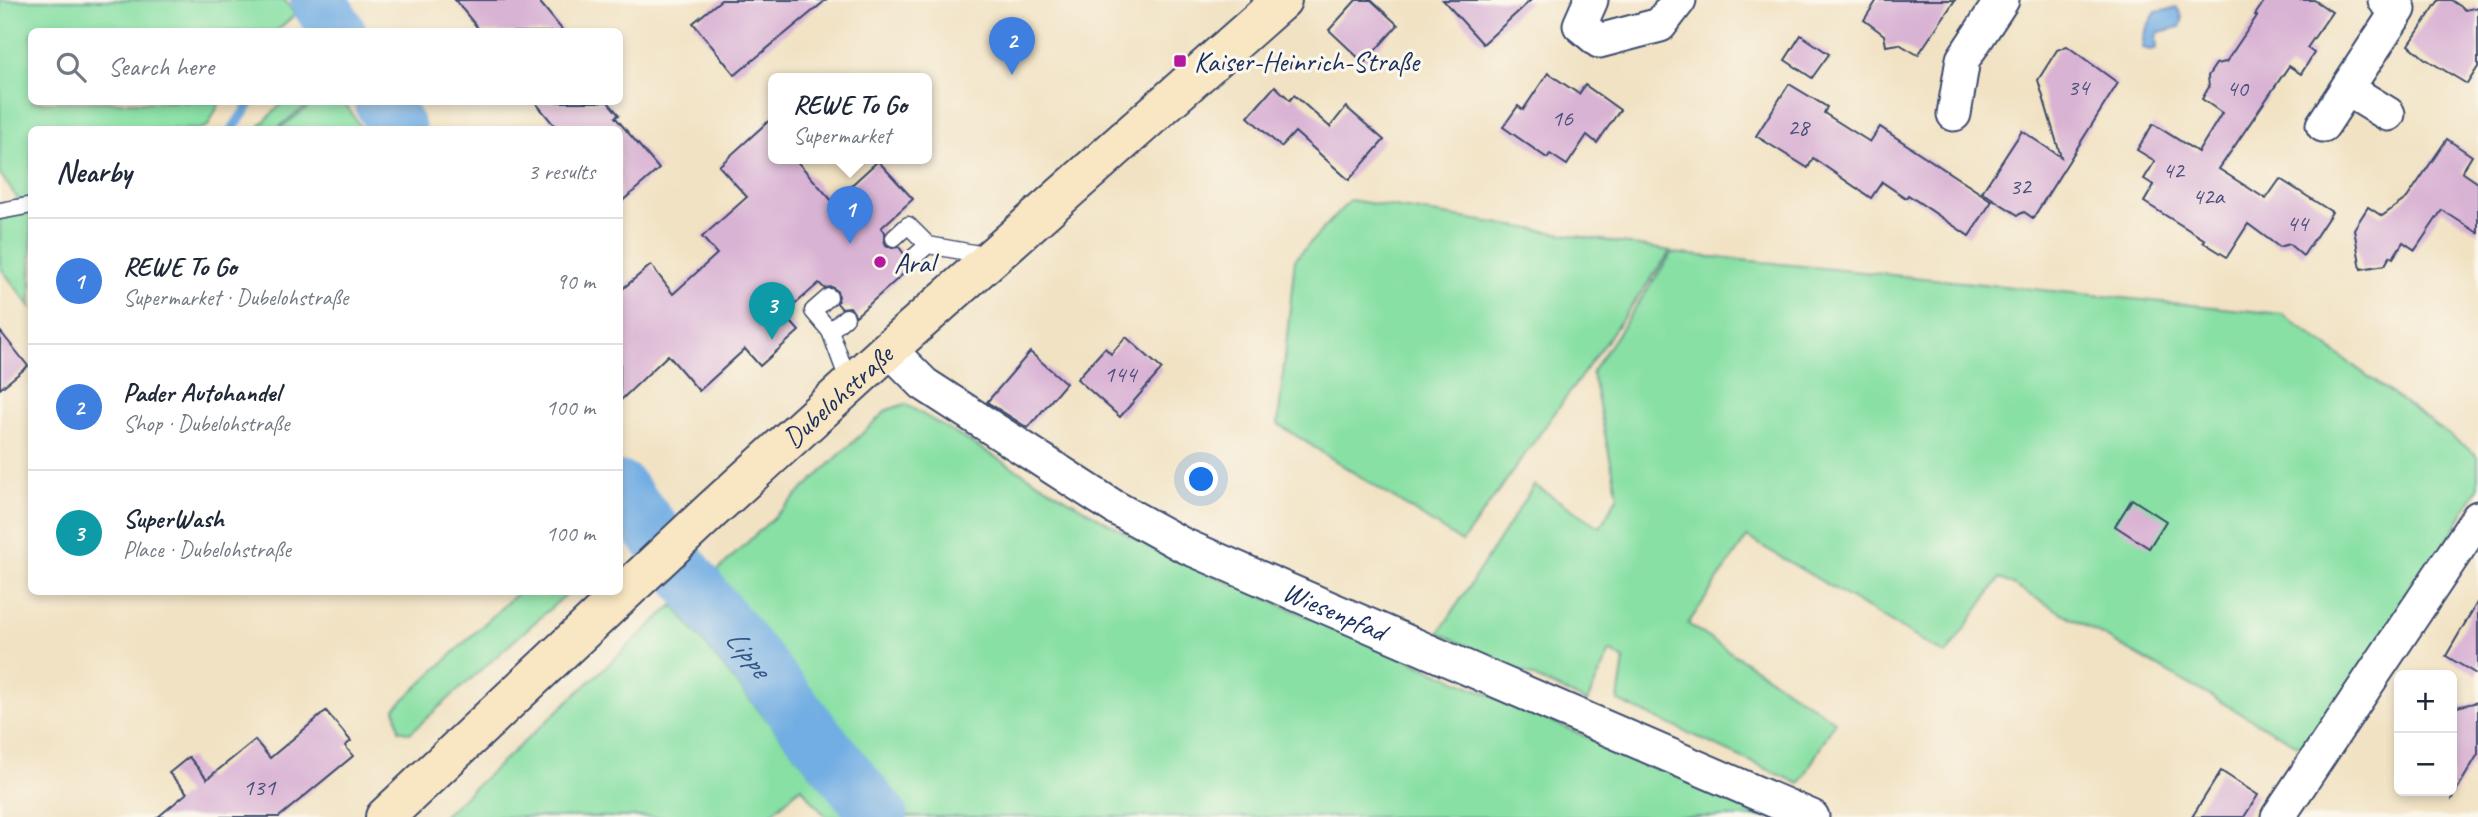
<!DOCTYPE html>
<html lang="en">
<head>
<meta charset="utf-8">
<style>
  body { margin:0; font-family:Caveat,sans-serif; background:#f6f6f7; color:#1f2937 }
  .controls { position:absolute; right:21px; bottom:21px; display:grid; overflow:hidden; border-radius:10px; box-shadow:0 4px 10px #0003 }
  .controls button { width:63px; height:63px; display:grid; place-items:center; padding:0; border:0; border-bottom:2px solid #e0e1e3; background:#fff; color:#1f2937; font:35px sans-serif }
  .you { position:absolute; left:1202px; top:480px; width:24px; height:24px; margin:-18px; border:5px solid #fff; border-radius:50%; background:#1a73e8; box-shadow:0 0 0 10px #1a73e833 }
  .badge { display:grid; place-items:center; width:46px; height:46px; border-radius:50%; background:#111827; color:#fff; font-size:23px; font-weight:700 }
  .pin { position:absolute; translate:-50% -58px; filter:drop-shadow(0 2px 4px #0008) }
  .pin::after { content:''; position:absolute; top:37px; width:24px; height:21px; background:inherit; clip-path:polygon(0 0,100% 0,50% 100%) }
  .popup { position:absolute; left:768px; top:73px; width:164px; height:91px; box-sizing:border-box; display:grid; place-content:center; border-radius:10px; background:#fff; filter:drop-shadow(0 2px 5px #0005); font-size:23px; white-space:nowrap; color:#747a83 }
  .popup b { font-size:26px; color:#1f2937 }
  .popup::after { content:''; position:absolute; left:50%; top:100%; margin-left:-14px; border:14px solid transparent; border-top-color:#fff }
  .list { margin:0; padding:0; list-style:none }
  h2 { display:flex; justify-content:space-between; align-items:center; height:91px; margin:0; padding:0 28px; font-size:30px }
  h2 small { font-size:23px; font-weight:400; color:#747a83 }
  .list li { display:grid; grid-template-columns:46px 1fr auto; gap:21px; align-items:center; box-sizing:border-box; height:126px; padding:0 28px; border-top:2px solid #e0e1e3 }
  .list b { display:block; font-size:26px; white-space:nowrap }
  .list p { margin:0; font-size:23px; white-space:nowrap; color:#747a83 }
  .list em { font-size:23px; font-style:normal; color:#747a83 }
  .icon { flex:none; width:38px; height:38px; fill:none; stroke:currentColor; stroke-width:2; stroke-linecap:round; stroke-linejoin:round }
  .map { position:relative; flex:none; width:2478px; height:817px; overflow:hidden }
  .search { position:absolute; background:#fff; box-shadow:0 4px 10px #0003; left:28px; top:28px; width:595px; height:77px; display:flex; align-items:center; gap:18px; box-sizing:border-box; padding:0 24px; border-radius:10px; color:#747a83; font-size:26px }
  .panel { position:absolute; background:#fff; box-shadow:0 4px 10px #0003; left:28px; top:126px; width:595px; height:469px; border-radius:10px }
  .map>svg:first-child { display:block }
  .green { fill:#88e0a4; stroke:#528881; stroke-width:2 }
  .water { fill:#72ade3; stroke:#466ea0; stroke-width:2 }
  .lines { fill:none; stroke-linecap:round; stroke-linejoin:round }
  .stream { stroke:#72ade3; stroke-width:10 }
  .river { stroke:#72ade3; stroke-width:56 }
  .building { fill:#d9b3d4 }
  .service-casing { stroke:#3b4a6d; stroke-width:19 }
  .minor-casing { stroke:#3b4a6d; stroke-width:37 }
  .secondary-casing { stroke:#3b4a6d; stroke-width:42 }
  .service { stroke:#fff; stroke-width:16 }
  .minor { stroke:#fff; stroke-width:33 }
  .secondary { stroke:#f9e7c3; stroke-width:38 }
  .poi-dot { fill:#b5179e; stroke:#fbf7ec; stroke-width:2.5 }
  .labels { text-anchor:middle; stroke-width:6; stroke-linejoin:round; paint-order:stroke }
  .number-label { font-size:24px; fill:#4a507c }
  .poi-label { font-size:28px; fill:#1b2f5e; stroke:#fbf7ec; text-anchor:start }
  .street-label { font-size:28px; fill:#1b2f5e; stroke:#fbf7ec }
  .water-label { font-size:30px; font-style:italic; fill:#355586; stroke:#fbf7ec }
</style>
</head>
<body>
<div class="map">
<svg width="2478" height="817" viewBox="0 0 2478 817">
  <rect width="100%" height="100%" fill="#fbf7ec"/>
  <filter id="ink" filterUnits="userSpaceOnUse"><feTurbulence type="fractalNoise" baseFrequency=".0143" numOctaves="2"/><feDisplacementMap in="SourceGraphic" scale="14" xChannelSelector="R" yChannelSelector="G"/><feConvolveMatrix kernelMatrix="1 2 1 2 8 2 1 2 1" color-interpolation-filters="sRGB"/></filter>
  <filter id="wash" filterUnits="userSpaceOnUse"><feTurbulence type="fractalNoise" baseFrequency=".00686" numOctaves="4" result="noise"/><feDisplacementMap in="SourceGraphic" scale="28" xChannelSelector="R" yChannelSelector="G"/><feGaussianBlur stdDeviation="1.57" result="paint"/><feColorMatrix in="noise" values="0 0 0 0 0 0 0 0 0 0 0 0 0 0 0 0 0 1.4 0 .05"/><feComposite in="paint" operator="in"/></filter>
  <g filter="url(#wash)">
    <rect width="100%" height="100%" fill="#f1e2c3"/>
    <g class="green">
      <path d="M 0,0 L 285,0 L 295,15 L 276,31 L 32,32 L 32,102 L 220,102 L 208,126 L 200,129 L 32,130 L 31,307 L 0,267 L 0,214 L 18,199 L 0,174 Z"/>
      <path d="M 283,102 L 311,102 L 276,129 L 257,129 Z"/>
      <path d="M 315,102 L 344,102 L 362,129 L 279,129 Z"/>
      <path d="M 1350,200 L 1671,251 L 1462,542 L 1278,424 L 1295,259 Z"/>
      <path d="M 1672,253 L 2282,314 L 2478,456 L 2478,488 L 2435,561 L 2308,751 L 2000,578 L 1946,655 L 1747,537 L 1688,624 L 1835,721 L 1800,784 L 1618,701 L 1624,660 L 1610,651 L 1587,702 L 1439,633 L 1534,485 L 1600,527 L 1618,496 L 1592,372 Z"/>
      <path d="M 905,404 L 1156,551 L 1773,817 L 909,817 L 853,749 L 787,658 L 715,573 L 887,410 Z"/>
      <path d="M 518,592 L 569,592 L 410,733 L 399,730 L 395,708 Z"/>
      <path d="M 673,605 L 846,817 L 826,817 L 801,787 L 768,817 L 442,817 Z"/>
    </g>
    <path class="water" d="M 2177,8 C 2182,15 2184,20 2180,27 L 2159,32 L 2156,37 L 2157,48 L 2151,50 L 2143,48 C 2141,35 2149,23 2156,12 Z"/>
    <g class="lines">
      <g class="stream">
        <path d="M 320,32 L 332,23"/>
        <path d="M 232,130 L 251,102"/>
      </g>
      <g class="river">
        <path d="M 318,0 L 338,32"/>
        <path d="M 382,102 L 398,130"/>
        <path id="s1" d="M 620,489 L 705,599 L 880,817"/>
      </g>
    </g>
    <g id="blocks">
      <g class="building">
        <path d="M 455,0 L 538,0 L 564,32 L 481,32 Z"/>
        <path d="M 721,0 L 826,0 L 735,75 L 693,23 Z"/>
        <path d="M 1356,0 L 1371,0 L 1398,25 L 1364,63 L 1329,30 Z"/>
        <path d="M 1443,0 L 1531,0 L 1483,44 Z"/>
        <path d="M 1877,0 L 1955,0 L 1918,55 L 1899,44 L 1886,46 L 1884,35 L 1864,20 Z"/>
        <path d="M 2265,0 L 2314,0 L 2332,12 L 2307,48 L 2314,53 L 2301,74 L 2289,66 L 2219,169 L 2266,199 L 2280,179 L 2332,212 L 2303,256 L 2289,244 L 2279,247 L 2248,224 L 2227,257 L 2203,242 L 2205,240 L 2144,202 L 2154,185 L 2144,179 L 2155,161 L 2137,150 L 2153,124 L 2198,152 L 2222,113 L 2202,99 L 2209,87 L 2208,76 L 2216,64 L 2226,62 L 2257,16 L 2255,15 Z"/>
        <path d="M 2439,0 L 2451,0 L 2466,10 L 2478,7 L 2478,67 L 2467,84 L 2424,58 L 2409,45 Z"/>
        <path d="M 1801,35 L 1829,54 L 1812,78 L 1785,60 Z"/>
        <path d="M 2067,46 L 2118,83 L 2033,218 L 2024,212 L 2018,215 L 1982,192 L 2022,131 L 2061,157 L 2038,80 L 2057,50 Z"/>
        <path d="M 1548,73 L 1579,94 L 1585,85 L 1620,110 L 1597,143 L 1587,135 L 1567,165 L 1550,154 L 1547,158 L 1503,127 L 1518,106 L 1523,110 Z"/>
        <path d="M 1789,84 L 1827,107 L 1824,113 L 1870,142 L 1880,127 L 1992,201 L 1969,236 L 1908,195 L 1906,198 L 1882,182 L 1871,198 L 1813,158 L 1808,168 L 1756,136 Z"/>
        <path d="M 1275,86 L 1290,100 L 1294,95 L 1330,127 L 1346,107 L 1384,140 L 1349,180 L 1295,132 L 1281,147 L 1248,117 Z"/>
        <path d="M 535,102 L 608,102 L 619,115 L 615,117 L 659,169 L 620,203 L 620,130 L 558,130 Z"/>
        <path d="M 773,117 L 773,158 L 794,158 L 833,202 L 878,161 L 913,199 L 881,228 L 885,232 L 884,240 L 886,245 L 892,248 L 899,247 L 904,254 L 906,263 L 911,267 L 856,316 L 850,307 L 841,308 L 837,303 L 839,296 L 836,290 L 832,287 L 824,288 L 819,283 L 784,314 L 799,331 L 760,366 L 745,349 L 699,391 L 668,355 L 620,401 L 620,291 L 651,265 L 673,294 L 717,254 L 702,237 L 747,197 L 719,166 Z"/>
        <path d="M 2447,139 L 2472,156 L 2462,172 L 2478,183 L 2478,233 L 2442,210 L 2415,250 L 2403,242 L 2393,258 L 2390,256 L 2385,265 L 2361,269 L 2354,229 L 2368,207 L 2382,216 L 2407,198 Z"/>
        <path d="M 0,331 L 28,366 L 0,389 Z"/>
        <path d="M 1126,337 L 1162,369 L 1120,417 L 1077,379 L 1105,348 L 1111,354 Z"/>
        <path d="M 1030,352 L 1066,383 L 1028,428 L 987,402 Z"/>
        <path d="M 2132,499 L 2166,521 L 2149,548 L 2115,526 Z"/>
        <path d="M 2478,601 L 2478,675 L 2446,656 Z"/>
        <path d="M 2478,702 L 2478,754 L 2452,798 L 2452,708 Z"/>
        <path d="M 326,711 L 351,741 L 345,746 L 353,756 L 279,817 L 158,817 L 187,793 L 169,773 L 189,757 L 207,779 L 255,740 L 270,758 Z"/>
        <path d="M 2221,771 L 2258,795 L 2244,817 L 2192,817 Z"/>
      </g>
    </g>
  </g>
  <g filter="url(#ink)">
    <use href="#blocks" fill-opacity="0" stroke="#3b4a6d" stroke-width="2"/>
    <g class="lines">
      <defs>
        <g id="service">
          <path d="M 0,211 L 32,205"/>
          <path d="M 894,238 L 908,225 L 928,245"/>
          <path d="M 914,257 L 928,245 L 990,256"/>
          <path d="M 829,297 L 813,311 L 830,331"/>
          <path d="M 846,317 L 830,331 L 850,385"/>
        </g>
        <g id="minor">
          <path d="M 1591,0 L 1580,25 L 1599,41 L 1660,25 L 1679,0"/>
          <path d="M 2347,89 L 2388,114"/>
          <path d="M 1954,114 L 1963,59 L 2002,0"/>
          <path d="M 2323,125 L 2399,9 L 2385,0"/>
          <path id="s2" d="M 889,349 L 924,384 L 1114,507 L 1183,545 L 1812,817"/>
          <path d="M 2278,817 L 2478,518"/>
        </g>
        <g id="secondary">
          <path id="s3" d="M 385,817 L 713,509 L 889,349 L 1282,0"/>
        </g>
      </defs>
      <use href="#service" class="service-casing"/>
      <use href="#minor" class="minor-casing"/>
      <use href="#secondary" class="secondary-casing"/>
      <use href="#service" class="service"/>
      <use href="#minor" class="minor"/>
      <use href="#secondary" class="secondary"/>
    </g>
  </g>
  <g class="poi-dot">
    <rect x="1173" y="54" width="14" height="14" rx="3.5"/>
    <circle cx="880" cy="262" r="7"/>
  </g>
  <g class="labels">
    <g class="number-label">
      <text x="2078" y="95">34</text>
      <text x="2237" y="96">40</text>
      <text x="1562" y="126">16</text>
      <text x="1798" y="135">28</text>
      <text x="2173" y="178">42</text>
      <text x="2020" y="194">32</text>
      <text x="2208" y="204">42a</text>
      <text x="2297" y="231">44</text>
      <text x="1120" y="382">144</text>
      <text x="259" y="795">131</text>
    </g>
    <g class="poi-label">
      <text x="1194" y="71">Kaiser-Heinrich-Straße</text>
      <text x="894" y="272">Aral</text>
    </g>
    <g class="street-label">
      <text dy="10" stroke="none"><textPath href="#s3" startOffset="618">Dubelohstraße</textPath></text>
      <text dy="10" stroke="none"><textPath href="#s2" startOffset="520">Wiesenpfad</textPath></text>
    </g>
    <g class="water-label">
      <text dy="10" stroke="none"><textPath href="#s1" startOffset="208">Lippe</textPath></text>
    </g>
  </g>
</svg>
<div class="controls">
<button>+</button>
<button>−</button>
</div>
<div class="you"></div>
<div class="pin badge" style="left:850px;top:244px;background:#3f7fe0">1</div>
<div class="popup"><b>REWE To Go</b>Supermarket</div>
<div class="pin badge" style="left:1012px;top:75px;background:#3f7fe0">2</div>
<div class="pin badge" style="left:772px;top:340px;background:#0f9aa8">3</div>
<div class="search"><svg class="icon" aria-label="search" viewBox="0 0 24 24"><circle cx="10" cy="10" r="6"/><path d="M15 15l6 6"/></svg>Search here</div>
<section class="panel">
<h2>Nearby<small>3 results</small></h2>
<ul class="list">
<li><span class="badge" style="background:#3f7fe0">1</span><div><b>REWE To Go</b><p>Supermarket · Dubelohstraße</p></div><em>90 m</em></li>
<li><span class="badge" style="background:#3f7fe0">2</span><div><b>Pader Autohandel</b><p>Shop · Dubelohstraße</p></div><em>100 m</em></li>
<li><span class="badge" style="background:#0f9aa8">3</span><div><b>SuperWash</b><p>Place · Dubelohstraße</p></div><em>100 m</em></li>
</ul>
</section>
</div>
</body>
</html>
